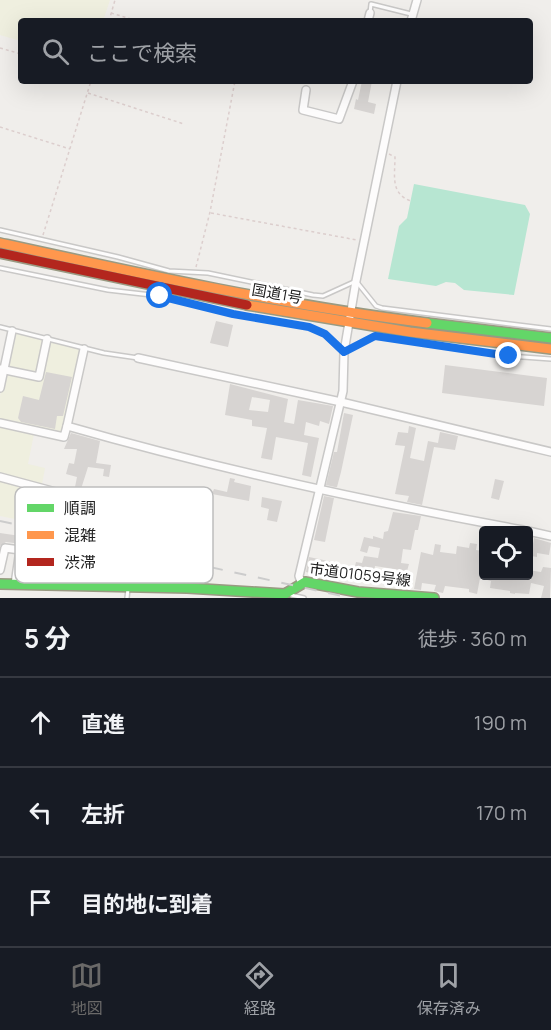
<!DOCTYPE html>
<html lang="ja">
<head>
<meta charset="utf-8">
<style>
  body { margin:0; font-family:Manrope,"Noto Sans JP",sans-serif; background:#242831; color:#f1f3f6 }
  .controls { position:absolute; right:18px; bottom:18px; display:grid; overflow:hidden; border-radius:6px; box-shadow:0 6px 24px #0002 }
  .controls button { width:54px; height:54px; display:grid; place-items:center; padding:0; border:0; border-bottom:2px solid #363941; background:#171b24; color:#f1f3f6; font:30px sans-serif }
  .stop { position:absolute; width:18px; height:18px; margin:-14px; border:4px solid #1a73e8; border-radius:50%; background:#fff }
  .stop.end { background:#1a73e8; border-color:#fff; box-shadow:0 2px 6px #0008 }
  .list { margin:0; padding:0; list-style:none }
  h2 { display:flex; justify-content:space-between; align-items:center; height:78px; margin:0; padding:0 24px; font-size:26px }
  h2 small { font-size:20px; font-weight:400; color:#9ea1a6 }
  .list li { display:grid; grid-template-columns:39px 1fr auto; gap:18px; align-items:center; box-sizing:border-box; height:90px; padding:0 24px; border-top:2px solid #363941 }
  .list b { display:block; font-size:22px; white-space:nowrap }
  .list em { font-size:20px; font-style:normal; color:#9ea1a6 }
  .icon { flex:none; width:33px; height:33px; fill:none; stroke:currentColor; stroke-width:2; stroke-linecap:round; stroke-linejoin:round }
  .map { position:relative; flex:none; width:551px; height:598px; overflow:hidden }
  .search { position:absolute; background:#171b24; box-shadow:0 6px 24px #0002; left:18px; right:18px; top:18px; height:66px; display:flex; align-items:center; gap:15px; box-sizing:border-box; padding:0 21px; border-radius:6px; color:#9ea1a6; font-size:22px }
  .sheet { height:348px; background:#171b24 }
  nav { display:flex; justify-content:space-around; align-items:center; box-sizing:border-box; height:84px; border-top:2px solid #363941; background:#171b24; font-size:16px; color:#9ea1a6 }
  nav a { display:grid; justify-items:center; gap:3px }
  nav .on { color:#6a6968 }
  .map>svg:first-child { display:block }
  .farmland { fill:#efefdf }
  .pitch { fill:#b7e6d2 }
  .building { fill:#d7d4d2; fill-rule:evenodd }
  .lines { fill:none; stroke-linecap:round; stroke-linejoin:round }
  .lane-casing { stroke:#c9c8c7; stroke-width:6 }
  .street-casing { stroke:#c9c8c7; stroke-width:10 }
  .fast-casing { stroke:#999a82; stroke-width:12 }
  .slow-casing { stroke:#999a82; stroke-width:12 }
  .jam-casing { stroke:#999a82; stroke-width:12 }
  .path { stroke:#dccecd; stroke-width:1.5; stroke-dasharray:3 3; stroke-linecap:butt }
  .lane { stroke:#fdfcfc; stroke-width:3 }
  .street { stroke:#fdfcfc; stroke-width:7 }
  .fast { stroke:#63d668; stroke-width:9 }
  .slow { stroke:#ff974d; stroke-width:9 }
  .jam { stroke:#b3261e; stroke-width:9 }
  .rail { stroke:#ccc; stroke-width:2; stroke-dasharray:12 12; stroke-linecap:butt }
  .route { stroke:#1a73e8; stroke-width:8 }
  .labels { text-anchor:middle; stroke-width:6; stroke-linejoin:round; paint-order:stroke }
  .street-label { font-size:15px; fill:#222; stroke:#fff }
  .key { fill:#fff; stroke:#bdbdbd; stroke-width:1.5 }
  .key-label { font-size:16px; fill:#222 }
</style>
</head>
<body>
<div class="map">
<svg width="551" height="598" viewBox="0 0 551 598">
  <rect width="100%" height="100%" fill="#f0eeeb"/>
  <g class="farmland">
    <path d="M 0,0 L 110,0 L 103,21 L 21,21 L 21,41 L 0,35 Z"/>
    <path d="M 14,333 L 82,350 L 62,436 L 0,423 L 0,396 Z"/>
    <path d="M 0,425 L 34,434 L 28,464 L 45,468 L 35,523 L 0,516 Z"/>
  </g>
  <path class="pitch" d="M 414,184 L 525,205 L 530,214 L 514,295 L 464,290 L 455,283 L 446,282 L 436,286 L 388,279 L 399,226 L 407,218 Z"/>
  <g class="building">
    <path d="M 362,81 L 372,81 L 368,102 L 376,104 L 374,114 L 354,109 L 356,99 L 358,100 Z"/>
    <path d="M 216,321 L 233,325 L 228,347 L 210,343 Z"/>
    <path d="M 445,365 L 547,378 L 544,406 L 442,393 Z"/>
    <path d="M 46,372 L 72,377 L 63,416 L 57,416 L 55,429 L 21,422 L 18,418 L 23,396 L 39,400 Z"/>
    <path d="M 230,384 L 288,399 L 284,422 L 294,424 L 298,400 L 333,406 L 329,424 L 320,421 L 319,426 L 306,422 L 304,435 L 319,438 L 311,477 L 302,475 L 308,443 L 276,437 L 272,460 L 261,458 L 267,428 L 252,426 L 252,420 L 225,415 ZM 252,397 L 270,400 L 268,412 L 249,410 Z"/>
    <path d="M 344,413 L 353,415 L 341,472 L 337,487 L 335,487 L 326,485 L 334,452 L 337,452 Z"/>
    <path d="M 409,426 L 416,428 L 410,458 L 424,461 L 428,441 L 438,443 L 440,432 L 458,436 L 455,450 L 434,447 L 422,505 L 407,502 L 409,496 L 395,494 L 405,446 L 395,445 L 398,432 L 408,433 Z"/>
    <path d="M 71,433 L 100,441 L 96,463 L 111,465 L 109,477 L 103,476 L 104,469 L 88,467 L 81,489 L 75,487 L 77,477 L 66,474 L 69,463 L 74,464 L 77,449 L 64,449 Z"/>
    <path d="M 230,478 L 235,479 L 234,482 L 251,486 L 249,501 L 212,494 L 214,489 L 227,492 Z"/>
    <path d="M 495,479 L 504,481 L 499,500 L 491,498 Z"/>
    <path d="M 324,496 L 334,498 L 325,542 L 314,540 Z"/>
    <path d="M 262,497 L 282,501 L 277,522 L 267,520 L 269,509 L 261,507 Z"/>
    <path d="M 393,512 L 421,516 L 418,530 L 415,530 L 411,550 L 403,549 L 401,563 L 409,564 L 407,571 L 375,566 L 373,580 L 352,579 L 356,562 L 362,563 L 364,556 L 378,558 L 380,548 L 369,546 L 367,553 L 360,551 L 364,537 L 373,539 L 373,536 L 383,539 L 384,532 L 388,531 Z"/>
    <path d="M 0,533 L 34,538 L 29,575 L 22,575 L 25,547 L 21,544 L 6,542 L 0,546 Z"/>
    <path d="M 534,538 L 551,543 L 549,555 L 537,553 L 537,557 L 531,556 Z"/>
    <path d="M 470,543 L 477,544 L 476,550 L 483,551 L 483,564 L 480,576 L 528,576 L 528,570 L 541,572 L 543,567 L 551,568 L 550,598 L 541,598 L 544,586 L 531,583 L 529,594 L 515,593 L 515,594 L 510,593 L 510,591 L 490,588 L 491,581 L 480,578 L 477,594 L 469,592 L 469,589 L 445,586 L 443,593 L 434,591 L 436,585 L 422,583 L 421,590 L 414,589 L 421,552 L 433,555 L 435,544 L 441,545 L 440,552 L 456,554 L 457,546 L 469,548 Z"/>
    <path d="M 309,557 L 333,562 L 331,574 L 326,575 L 326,577 L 306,572 Z"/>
  </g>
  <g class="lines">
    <defs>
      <g id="lane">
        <path d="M 370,13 L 371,4 L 411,14"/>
        <path d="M 0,230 L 118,257 L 169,271 L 208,273 L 313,295 L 323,296 L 356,281 L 376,306 L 382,308 L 551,329"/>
        <path d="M 0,268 L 108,290 L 160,296 L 233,314 L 309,327 L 325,334 L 344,352 L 375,336 L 509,356 L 551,359"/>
        <path d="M 0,327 L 104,353 L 138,358"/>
        <path d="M 291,595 L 304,598"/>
        <path d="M 127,598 L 128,589"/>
      </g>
      <g id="street">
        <path d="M 368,21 L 370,13"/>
        <path d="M 411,21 L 417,0"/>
        <path d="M 306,90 L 303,110 L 339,119 L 353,81"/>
        <path d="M 138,358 L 341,402 L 551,452"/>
        <path d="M 0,369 L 39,377 L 47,339"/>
        <path d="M 0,388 L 12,331"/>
        <path d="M 0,423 L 64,437 L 67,426 C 217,469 370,502 523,530"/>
        <path d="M 67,426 L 84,349"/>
        <path d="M 0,477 L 63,494"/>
        <path d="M 528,531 L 551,536"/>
        <path d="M 0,570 L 5,548 L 20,550 L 15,584"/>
        <path d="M 301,582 L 299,576 L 343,391 L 344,352 L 356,281 L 397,81"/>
      </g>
      <g id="fast">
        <path d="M 427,323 L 551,338"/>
        <path d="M 0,584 L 187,588 L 285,594 L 305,582 L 358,592 L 434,598"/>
      </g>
      <g id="slow">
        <path d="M 0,243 C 142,274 283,305 427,323"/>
        <path d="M 247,305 L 410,332 L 551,349"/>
      </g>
      <path id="jam" d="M 0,253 L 247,305"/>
    </defs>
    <use href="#lane" class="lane-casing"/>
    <use href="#street" class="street-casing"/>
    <use href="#fast" class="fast-casing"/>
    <use href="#slow" class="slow-casing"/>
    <use href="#jam" class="jam-casing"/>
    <g class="path">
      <path d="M 111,13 L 138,21"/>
      <path d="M 109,21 L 115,0"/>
      <path d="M 0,48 L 21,54"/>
      <path d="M 199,81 L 200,81"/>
      <path d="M 88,93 L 184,124"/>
      <path d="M 0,127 L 70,149"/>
      <path d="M 389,154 L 395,157 C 395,175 390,194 411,201"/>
      <path d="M 211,213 L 357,240"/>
      <path d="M 43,235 L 91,81"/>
      <path d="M 196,267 L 210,212 L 235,81"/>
    </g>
    <use href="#lane" class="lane"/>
    <use href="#street" class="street"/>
    <use href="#fast" class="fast"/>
    <use href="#slow" class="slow"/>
    <use href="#jam" class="jam"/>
    <path class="rail" d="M 0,521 L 351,598"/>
  </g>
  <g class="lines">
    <path class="route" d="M 160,296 L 233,314 L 309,327 L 325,334 L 344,352 L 375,336 L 509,356"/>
  </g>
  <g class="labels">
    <g class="street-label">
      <text transform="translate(277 294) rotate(10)" y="5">国道1号</text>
      <text transform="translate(360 575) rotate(7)" y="5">市道01059号線</text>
    </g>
  </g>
  <rect x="15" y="487" width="198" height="96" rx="9" class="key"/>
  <rect x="27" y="504" width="27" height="8" fill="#63d668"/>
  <rect x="27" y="531" width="27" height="8" fill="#ff974d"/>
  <rect x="27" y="558" width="27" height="8" fill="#b3261e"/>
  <g class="key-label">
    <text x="64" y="514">順調</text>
    <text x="64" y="541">混雑</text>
    <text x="64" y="568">渋滞</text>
  </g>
</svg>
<div class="controls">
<button><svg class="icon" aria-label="locate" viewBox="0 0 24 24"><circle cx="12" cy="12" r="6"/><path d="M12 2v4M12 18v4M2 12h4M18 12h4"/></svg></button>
</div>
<div class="stop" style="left:160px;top:296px"></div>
<div class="stop end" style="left:509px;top:356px"></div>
<div class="search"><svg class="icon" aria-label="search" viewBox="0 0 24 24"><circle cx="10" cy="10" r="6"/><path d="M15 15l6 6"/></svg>ここで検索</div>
</div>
<section class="sheet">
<h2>5 分<small>徒歩 · 360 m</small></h2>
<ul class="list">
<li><svg class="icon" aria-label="ahead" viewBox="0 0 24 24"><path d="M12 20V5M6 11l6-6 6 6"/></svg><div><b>直進</b></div><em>190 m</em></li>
<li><svg class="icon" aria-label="left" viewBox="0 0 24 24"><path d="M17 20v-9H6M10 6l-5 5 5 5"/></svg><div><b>左折</b></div><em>170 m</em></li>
<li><svg class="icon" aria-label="arrive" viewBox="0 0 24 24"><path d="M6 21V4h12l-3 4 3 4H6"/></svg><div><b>目的地に到着</b></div></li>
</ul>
</section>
<nav>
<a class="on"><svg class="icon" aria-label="map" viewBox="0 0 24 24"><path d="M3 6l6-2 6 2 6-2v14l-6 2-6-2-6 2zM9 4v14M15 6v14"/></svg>地図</a>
<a><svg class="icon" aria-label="directions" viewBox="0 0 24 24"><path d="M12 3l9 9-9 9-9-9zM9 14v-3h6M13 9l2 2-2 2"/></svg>経路</a>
<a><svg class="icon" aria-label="saved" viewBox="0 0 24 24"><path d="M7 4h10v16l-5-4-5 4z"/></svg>保存済み</a>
</nav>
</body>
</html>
